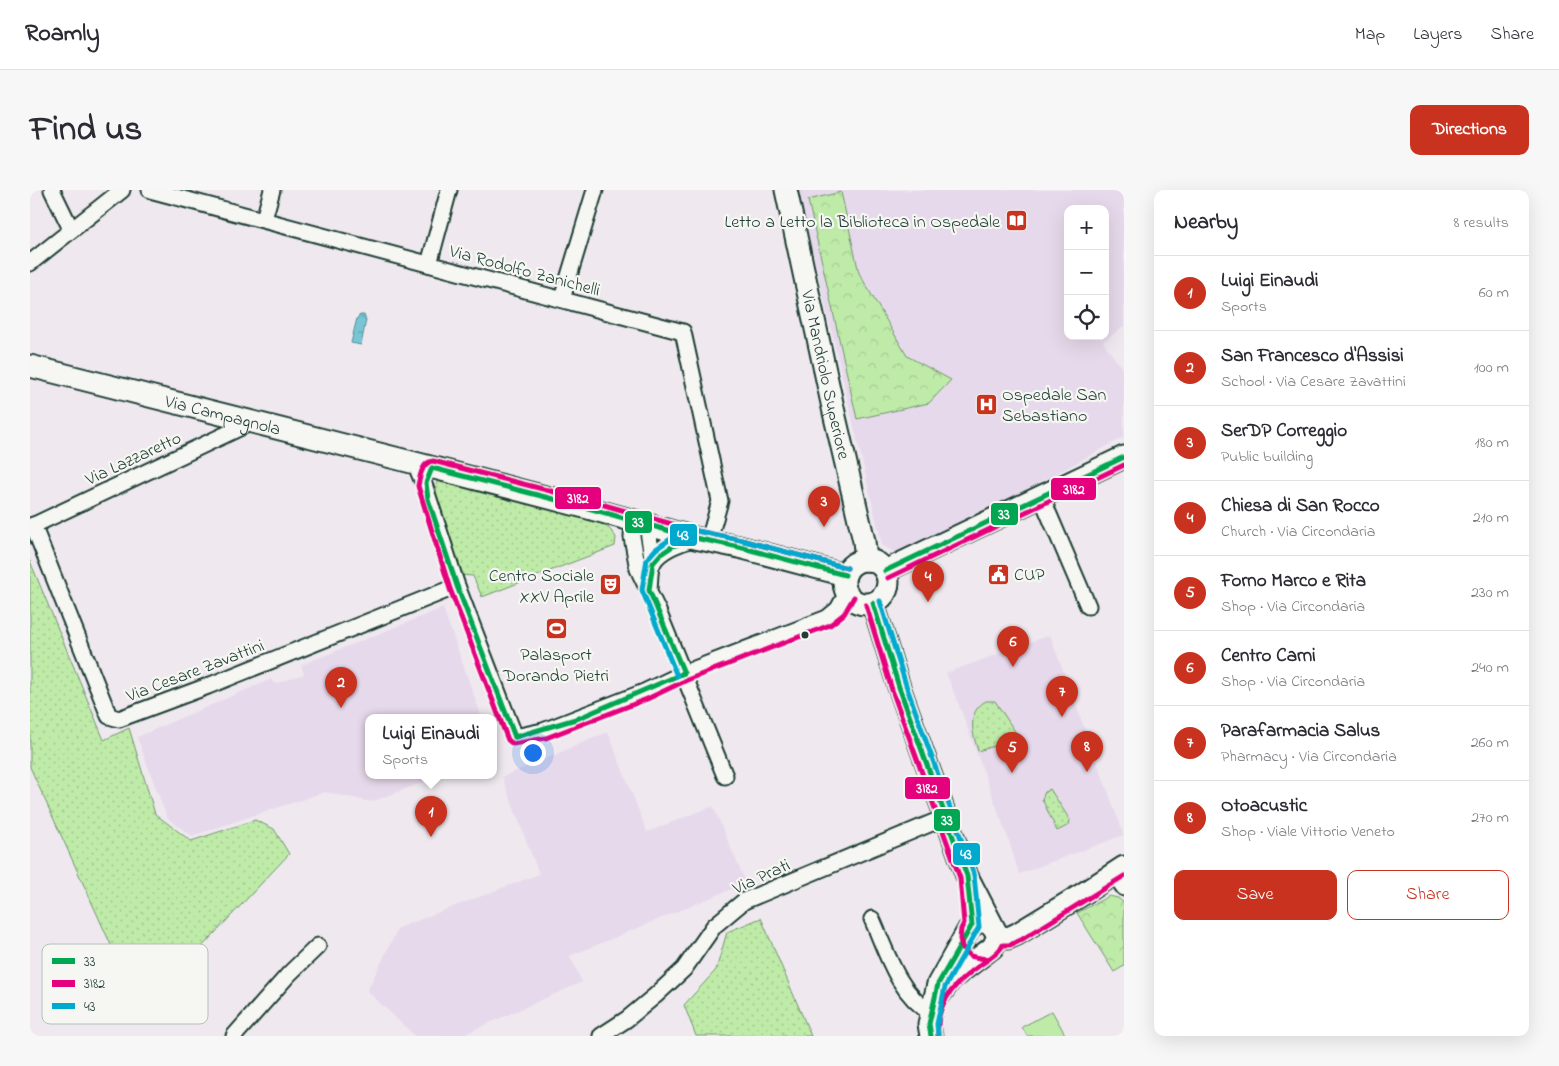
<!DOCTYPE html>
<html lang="en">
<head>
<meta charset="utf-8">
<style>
  body { margin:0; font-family:"Indie Flower",sans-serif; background:#f7f7f7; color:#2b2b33 }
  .controls { position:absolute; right:15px; top:15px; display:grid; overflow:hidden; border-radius:10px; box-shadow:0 5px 20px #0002 }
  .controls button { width:45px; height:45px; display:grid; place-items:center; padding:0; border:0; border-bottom:1px solid #e1e1e2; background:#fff; color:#2b2b33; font:25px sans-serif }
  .you { position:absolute; left:502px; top:562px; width:18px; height:18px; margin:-12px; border:4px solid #fff; border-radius:50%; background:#1a73e8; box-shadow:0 0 0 8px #1a73e833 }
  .badge { display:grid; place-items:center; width:32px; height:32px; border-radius:50%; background:#c8321e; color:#fff; font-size:16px; font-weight:700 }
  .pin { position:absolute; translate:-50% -41px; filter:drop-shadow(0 1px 2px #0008) }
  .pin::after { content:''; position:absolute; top:26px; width:18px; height:15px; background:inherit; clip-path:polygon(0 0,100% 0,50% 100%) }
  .popup { position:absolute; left:335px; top:524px; width:132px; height:65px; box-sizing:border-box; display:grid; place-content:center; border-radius:10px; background:#fff; filter:drop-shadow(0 1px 4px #0005); font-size:16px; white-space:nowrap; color:#7c7c81 }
  .popup b { font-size:19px; color:#2b2b33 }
  .popup::after { content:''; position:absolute; left:50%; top:100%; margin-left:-10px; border:10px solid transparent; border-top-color:#fff }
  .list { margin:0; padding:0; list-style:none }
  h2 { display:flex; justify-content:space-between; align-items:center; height:65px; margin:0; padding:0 20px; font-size:21px }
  h2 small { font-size:16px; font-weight:400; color:#7c7c81 }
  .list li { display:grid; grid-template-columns:32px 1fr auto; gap:15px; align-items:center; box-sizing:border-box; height:75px; padding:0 20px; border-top:1px solid #e1e1e2 }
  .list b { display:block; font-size:19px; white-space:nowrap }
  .list p { margin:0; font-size:16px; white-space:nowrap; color:#7c7c81 }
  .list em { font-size:16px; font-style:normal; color:#7c7c81 }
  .actions { display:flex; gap:10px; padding:15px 20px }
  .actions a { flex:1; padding:11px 0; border:1px solid #c8321e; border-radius:10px; text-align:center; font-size:18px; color:#c8321e }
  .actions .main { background:#c8321e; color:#fff }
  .icon { flex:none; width:28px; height:28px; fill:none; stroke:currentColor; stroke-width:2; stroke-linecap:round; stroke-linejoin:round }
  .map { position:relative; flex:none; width:1094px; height:846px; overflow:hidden; border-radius:10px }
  header { display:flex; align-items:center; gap:30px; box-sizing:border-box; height:70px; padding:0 25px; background:#fff; border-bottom:1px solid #e1e1e2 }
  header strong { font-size:24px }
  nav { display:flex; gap:28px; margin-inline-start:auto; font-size:18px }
  .intro { display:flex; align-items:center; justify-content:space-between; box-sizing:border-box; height:120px; padding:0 30px }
  h1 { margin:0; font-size:35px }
  .button { padding:12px 22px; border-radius:10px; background:#c8321e; color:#fff; font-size:18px; font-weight:700 }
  main { display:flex; gap:30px; padding:0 30px }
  aside { flex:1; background:#fff; border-radius:10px; box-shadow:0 5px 20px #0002 }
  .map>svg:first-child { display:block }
  .built { fill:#e6d9eb; fill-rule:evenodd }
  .grass { fill:url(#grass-dots); stroke:#6f946e }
  .park { fill:url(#park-crowns); stroke:#6f946e }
  .pitch { fill:#bfeba8; stroke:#6f946e }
  .water { fill:url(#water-ripples); stroke:#548f95 }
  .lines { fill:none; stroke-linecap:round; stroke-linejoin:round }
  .street-casing { stroke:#1f3d34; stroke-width:19 }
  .secondary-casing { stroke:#1f3d34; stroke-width:25 }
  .street { stroke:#f6f6f2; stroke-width:15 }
  .secondary { stroke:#f6f6f2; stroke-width:21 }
  .bus-1-casing { stroke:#f6f6f2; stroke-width:9 }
  .bus-2-casing { stroke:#f6f6f2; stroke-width:9 }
  .bus-3-casing { stroke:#f6f6f2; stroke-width:9 }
  .bus-1 { stroke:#00a651; stroke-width:5 }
  .bus-2 { stroke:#e5007d; stroke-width:5 }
  .bus-3 { stroke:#00a9ce; stroke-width:5 }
  .bus-dot { fill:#1f3d34; stroke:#f6f6f2; stroke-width:2 }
  .labels { text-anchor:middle; stroke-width:4.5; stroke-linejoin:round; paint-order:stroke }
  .poi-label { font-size:18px; fill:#1f3d34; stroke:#f6f6f2; text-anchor:end }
  .street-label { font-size:18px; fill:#1f3d34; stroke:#f6f6f2 }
  .key { fill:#f6f6f2; stroke:#b6beb9; stroke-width:1 }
  .key-label { font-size:14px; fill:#1f3d34 }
  .line-badge { stroke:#f6f6f2; stroke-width:2 }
  .badge-label { font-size:14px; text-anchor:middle; font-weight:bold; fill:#fff }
</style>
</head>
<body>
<header>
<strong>Roamly</strong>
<nav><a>Map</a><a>Layers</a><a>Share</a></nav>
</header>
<div class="intro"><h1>Find us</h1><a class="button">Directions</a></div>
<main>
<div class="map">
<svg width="1094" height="846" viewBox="0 0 1094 846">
  <defs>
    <pattern id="grass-dots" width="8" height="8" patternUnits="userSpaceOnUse" patternTransform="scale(1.25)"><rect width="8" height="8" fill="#bfeba8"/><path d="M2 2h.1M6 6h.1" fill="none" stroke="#a4ca91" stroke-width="1.8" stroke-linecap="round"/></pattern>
    <pattern id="park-crowns" width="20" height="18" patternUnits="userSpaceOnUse" patternTransform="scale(1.25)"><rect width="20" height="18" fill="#bfeba8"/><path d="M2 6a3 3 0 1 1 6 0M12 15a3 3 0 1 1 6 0" fill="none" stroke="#a4ca91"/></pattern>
    <pattern id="water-ripples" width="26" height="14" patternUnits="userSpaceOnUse" patternTransform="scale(1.25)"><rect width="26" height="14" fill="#78c6d5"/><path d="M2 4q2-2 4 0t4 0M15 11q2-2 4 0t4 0" fill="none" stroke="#62a2ae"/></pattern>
  </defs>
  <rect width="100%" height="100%" fill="#efe9ef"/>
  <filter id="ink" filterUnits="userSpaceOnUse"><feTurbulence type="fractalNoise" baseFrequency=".02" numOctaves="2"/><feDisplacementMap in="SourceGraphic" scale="10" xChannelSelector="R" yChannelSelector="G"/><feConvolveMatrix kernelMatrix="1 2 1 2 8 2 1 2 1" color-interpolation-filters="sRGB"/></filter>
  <g filter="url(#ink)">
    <g class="built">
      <path d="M 768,0 L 1094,0 L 1094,136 L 1073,152 L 1094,181 L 1094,247 L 987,305 L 868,365 L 852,355 ZM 1038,19 L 1075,19 L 1075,146 L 1038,146 Z"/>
      <path d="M 413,418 L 452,528 L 338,528 L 338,586 L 410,586 L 341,612 L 295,602 L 162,646 L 137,628 L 107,547 L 241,489 L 245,494 L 274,484 L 271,475 Z"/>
      <path d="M 1020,445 L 1094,645 L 989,684 L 979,651 L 930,518 L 916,483 Z"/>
      <path d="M 578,542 L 617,642 L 683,616 L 716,693 L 540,766 L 552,792 L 430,846 L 385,846 L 337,801 L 368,738 L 509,684 L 472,587 Z"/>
    </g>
    <g class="grass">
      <path d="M 407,291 L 562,329 L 578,337 L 586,347 L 585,356 L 452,407 L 443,386 L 429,385 L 405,309 Z"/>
      <path d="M 0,371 L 74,550 L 99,538 L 125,624 L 161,651 L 225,630 L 244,639 L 259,664 L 168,761 L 102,801 L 0,577 Z"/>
      <path d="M 956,511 L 965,511 L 986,543 L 983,546 L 981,551 L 948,561 C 943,544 936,522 956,511 Z"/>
      <path d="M 1020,599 L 1040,630 L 1039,635 L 1027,641 L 1012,609 L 1015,602 Z"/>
      <path d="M 731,728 L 781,846 L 666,846 L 654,815 L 686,780 L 697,742 Z"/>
    </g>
    <g class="park">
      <path d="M 811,2 L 829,83 L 877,166 L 921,190 L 899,213 L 827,229 L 778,10 Z"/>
      <path d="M 1079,706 L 1088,708 L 1094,713 L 1094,776 L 1084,782 L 1047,723 Z"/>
    </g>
    <path class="pitch" d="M 1022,821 L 1036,846 L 997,846 L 992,837 Z"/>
    <path class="water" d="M 330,125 L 334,125 L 336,130 L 331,155 L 321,153 L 327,128 Z"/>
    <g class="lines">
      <defs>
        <g id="street">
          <path d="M 22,0 L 41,39"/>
          <path d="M 120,0 L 653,142 L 690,311 L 679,350"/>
          <path d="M 234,29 L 242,0"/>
          <path d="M 0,73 L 92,0"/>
          <path d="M 399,74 L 419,0"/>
          <path d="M 532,109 L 565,0"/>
          <path d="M 385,273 L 395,297 L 427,396 L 485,547 L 513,541 L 614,502 L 654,483 L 797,428 L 808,419 L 817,403"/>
          <path d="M 1011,306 L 1058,416"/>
          <path d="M 603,331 L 602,347 L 608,379 L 628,421 L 695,586"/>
          <path d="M 617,334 L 623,373"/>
          <path d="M 3,335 L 79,526 L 89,529 L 178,496 L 427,396"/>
          <path d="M 0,337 L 222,232"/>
          <path d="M 619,400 C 620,392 619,379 623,372 C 632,358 651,353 665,348"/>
          <path d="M 1084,684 L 1094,698"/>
          <path d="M 842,729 C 857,763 868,803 901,823"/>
          <path d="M 204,846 L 259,784 L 288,756"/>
          <path d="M 571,846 L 597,829 L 626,805 L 654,779 L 684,736 L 714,711 L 916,627"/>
        </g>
        <g id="secondary">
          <path id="s1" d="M 756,0 L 805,227 L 834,351 L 836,370"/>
          <path id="s2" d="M 0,176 L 385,273 L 558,318 L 665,348 L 709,357 L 815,385"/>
          <circle cx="836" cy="392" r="22"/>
          <path d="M 855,381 L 1094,267"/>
          <path d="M 843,413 L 869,497 L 937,686 L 968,746 L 963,757 L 921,789 L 904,812"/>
          <path d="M 968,746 L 978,748 L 987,744 L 1051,705 L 1094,677"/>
          <path d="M 901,846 L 899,834 L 908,794 L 940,737 L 950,731 L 961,734"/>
        </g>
      </defs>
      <use href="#street" class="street-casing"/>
      <use href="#secondary" class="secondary-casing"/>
      <use href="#street" class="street"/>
      <use href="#secondary" class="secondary"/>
      <defs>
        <g id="bus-1">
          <path d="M 402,278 L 558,318 L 665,348 L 709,357 L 815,385"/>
          <path d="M 402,278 L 396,293 L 398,309 L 427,396 L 485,547"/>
          <path d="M 855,381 L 1094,267"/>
          <path d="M 843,413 L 869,497 L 937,686 L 942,735 L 908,794 L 899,834 L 901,846"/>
          <path d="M 654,483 L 619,400 L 623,373 L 631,364 L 643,356 L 665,348"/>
          <path d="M 485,547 L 549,528 L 654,483"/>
        </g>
        <g id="bus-2">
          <path d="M 817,378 L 711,350 L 667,341 L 560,311 L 403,271 C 392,272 390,286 388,296 L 420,399 L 478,550 L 483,554 L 516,548 L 617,509 L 657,490 L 800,435 L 814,424 L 824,407"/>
          <path d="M 858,388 L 1094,275"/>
          <path d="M 836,415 L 862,500 L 930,688 L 934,733 L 931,739 L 930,749 L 932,757 L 940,766 L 955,769"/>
          <path d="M 908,845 C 905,811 927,791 953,773 C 961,767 968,764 973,755 L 980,755 L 991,750 L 1094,686"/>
        </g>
        <g id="bus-3">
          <path d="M 850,411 L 876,495 L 944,685 L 949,737 L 915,797 L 907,834 L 908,845"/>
          <path d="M 647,486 L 612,400 L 617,369 L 626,359 L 639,350 L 667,341 L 711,350 L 817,378"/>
        </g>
      </defs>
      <use href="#bus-1" class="bus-1-casing"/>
      <use href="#bus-2" class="bus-2-casing"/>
      <use href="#bus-3" class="bus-3-casing"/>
      <use href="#bus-1" class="bus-1"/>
      <use href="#bus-2" class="bus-2"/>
      <use href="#bus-3" class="bus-3"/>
    </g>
  </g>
  <defs>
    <symbol id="library-square" viewBox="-11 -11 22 22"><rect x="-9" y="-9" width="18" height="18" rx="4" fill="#c8321e" stroke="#f6f6f2"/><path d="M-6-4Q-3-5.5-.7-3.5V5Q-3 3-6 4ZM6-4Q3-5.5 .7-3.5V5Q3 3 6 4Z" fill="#fff"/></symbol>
    <symbol id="hospital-square" viewBox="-11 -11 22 22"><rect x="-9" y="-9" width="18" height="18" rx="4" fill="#c8321e" stroke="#f6f6f2"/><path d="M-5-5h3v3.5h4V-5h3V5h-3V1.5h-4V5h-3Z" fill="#fff"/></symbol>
    <symbol id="civic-square" viewBox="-11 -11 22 22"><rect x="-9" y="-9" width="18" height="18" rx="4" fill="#c8321e" stroke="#f6f6f2"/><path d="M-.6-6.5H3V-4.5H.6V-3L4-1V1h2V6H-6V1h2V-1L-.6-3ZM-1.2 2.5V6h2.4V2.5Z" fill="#fff"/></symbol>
    <symbol id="theatre-square" viewBox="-11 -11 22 22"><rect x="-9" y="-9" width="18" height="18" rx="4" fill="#c8321e" stroke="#f6f6f2"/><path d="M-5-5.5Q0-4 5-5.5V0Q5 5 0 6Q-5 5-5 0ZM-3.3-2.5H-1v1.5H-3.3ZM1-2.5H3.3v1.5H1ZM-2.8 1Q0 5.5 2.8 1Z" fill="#fff"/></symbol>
    <symbol id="stadium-square" viewBox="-11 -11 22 22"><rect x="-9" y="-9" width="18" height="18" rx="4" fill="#c8321e" stroke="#f6f6f2"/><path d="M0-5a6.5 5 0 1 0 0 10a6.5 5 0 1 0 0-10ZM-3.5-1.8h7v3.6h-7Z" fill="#fff"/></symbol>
  </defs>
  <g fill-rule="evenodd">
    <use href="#library-square" x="974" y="18" width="25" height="25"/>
    <use href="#hospital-square" x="944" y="202" width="25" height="25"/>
    <use href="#civic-square" x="956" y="372" width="25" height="25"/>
    <use href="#theatre-square" x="568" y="382" width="25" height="25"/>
    <use href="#stadium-square" x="514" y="426" width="25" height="25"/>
  </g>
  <circle class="bus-dot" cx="775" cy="445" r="4.5"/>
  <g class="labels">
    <g class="poi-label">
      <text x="970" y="37">Letto a Letto la Biblioteca in Ospedale</text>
      <text x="972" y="210" text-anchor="start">Ospedale San<tspan x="972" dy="21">Sebastiano</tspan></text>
      <text x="984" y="390" text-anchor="start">CUP</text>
      <text x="564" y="391">Centro Sociale<tspan x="564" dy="21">XXV Aprile</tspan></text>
      <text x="526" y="470" text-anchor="middle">Palasport<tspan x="526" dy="21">Dorando Pietri</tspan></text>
    </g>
    <g class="street-label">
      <text transform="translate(495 80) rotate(15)" y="6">Via Rodolfo Zanichelli</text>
      <text dy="6" stroke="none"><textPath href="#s1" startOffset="189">Via Mandriolo Superiore</textPath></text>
      <text dy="6" stroke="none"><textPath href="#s2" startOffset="199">Via Campagnola</textPath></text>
      <text transform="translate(103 268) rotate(-25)" y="6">Via Lazzaretto</text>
      <text transform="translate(165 480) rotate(-21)" y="6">Via Cesare Zavattini</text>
      <text transform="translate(731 686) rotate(-25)" y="6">Via Prati</text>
    </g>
  </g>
  <rect x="12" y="754" width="166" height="80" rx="8" class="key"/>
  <rect x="22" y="768" width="23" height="6" fill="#00a651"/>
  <rect x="22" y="790" width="23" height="7" fill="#e5007d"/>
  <rect x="22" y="813" width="23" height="6" fill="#00a9ce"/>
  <g class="key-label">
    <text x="54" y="776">33</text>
    <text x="54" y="798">3I82</text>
    <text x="54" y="821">43</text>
  </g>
  <g class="line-badge">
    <rect x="1020" y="287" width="47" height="24" rx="5" fill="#e5007d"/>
    <rect x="524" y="296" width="48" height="24" rx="5" fill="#e5007d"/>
    <rect x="960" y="312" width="29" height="24" rx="5" fill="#00a651"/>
    <rect x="594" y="320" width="29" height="24" rx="5" fill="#00a651"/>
    <rect x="639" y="333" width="29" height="24" rx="5" fill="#00a9ce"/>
    <rect x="874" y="586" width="47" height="24" rx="5" fill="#e5007d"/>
    <rect x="903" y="618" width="28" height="24" rx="5" fill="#00a651"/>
    <rect x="922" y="652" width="29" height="24" rx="5" fill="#00a9ce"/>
  </g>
  <g class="badge-label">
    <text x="1044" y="304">3I82</text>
    <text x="548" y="313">3I82</text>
    <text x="974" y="329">33</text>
    <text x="608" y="337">33</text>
    <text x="653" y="350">43</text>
    <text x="897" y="603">3I82</text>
    <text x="917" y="635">33</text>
    <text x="936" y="669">43</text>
  </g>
</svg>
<div class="controls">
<button>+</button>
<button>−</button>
<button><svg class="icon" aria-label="locate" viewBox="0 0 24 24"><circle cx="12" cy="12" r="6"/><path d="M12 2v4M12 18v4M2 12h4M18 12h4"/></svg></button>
</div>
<div class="you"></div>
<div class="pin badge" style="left:401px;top:647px">1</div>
<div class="popup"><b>Luigi Einaudi</b>Sports</div>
<div class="pin badge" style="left:311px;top:518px">2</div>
<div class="pin badge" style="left:794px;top:337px">3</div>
<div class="pin badge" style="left:898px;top:412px">4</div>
<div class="pin badge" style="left:982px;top:583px">5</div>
<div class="pin badge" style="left:983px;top:477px">6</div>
<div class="pin badge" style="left:1032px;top:527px">7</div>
<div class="pin badge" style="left:1057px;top:582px">8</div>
</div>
<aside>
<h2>Nearby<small>8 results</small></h2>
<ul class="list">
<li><span class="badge">1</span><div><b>Luigi Einaudi</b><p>Sports</p></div><em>60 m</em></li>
<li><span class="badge">2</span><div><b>San Francesco d'Assisi</b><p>School · Via Cesare Zavattini</p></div><em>100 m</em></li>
<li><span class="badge">3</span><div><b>SerDP Correggio</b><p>Public building</p></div><em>180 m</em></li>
<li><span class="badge">4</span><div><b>Chiesa di San Rocco</b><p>Church · Via Circondaria</p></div><em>210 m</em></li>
<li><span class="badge">5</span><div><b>Forno Marco e Rita</b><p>Shop · Via Circondaria</p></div><em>230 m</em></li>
<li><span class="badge">6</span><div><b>Centro Carni</b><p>Shop · Via Circondaria</p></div><em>240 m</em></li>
<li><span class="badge">7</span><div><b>Parafarmacia Salus</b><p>Pharmacy · Via Circondaria</p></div><em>260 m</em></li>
<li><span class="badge">8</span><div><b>Otoacustic</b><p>Shop · Viale Vittorio Veneto</p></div><em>270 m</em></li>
</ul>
<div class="actions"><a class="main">Save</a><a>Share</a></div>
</aside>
</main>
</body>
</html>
